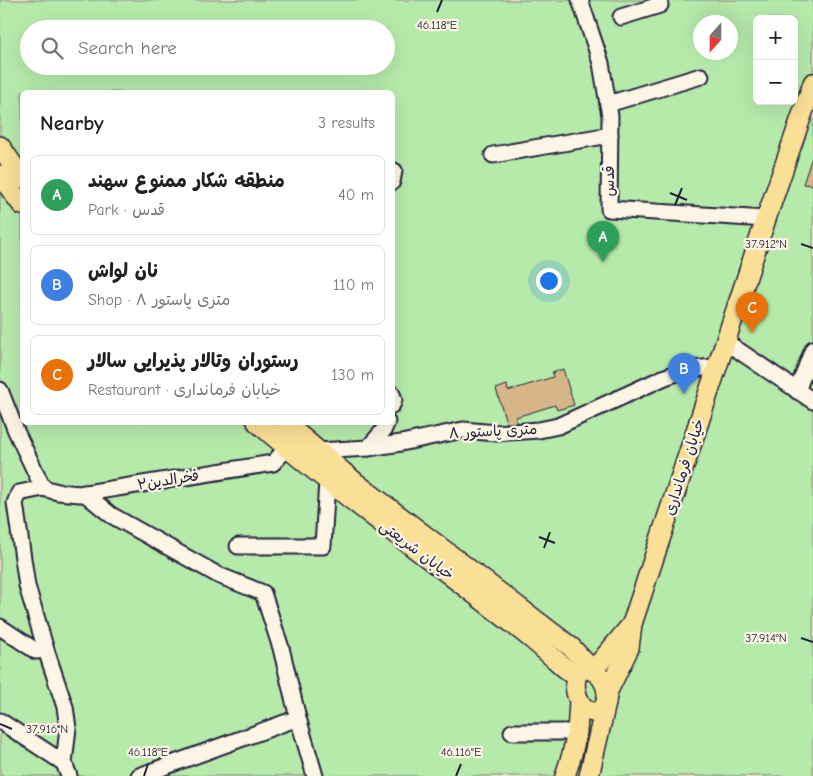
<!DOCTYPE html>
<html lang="en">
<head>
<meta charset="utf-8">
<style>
  body { margin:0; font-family:"Comic Neue","Playpen Sans Arabic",sans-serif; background:#f6f6f6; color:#202124 }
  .controls { position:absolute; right:15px; top:15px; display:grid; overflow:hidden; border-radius:8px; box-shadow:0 5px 20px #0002 }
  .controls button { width:45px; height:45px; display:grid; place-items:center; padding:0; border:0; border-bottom:1px solid #e0e0e0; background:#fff; color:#202124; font:25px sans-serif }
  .compass { position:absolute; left:693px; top:15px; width:45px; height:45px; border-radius:50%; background:#fff; box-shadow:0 5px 20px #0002; rotate:201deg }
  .you { position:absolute; left:548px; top:280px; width:18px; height:18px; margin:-12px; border:4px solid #fff; border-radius:50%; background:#1a73e8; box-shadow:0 0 0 8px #1a73e833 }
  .badge { display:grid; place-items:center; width:32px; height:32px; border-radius:50%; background:#0b8043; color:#fff; font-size:16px; font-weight:700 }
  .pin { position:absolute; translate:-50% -41px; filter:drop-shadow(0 1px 2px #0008) }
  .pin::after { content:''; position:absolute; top:26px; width:18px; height:15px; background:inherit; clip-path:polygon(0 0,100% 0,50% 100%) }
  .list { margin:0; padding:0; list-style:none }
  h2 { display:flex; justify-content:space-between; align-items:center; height:65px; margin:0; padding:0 20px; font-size:21px }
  h2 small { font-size:16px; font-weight:400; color:#757577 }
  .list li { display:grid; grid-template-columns:32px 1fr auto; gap:15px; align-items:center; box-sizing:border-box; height:80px; margin:0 10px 10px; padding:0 10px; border:1px solid #e0e0e0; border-radius:8px }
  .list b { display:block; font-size:19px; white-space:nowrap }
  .list p { margin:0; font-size:16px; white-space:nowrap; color:#757577 }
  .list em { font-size:16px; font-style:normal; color:#757577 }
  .icon { flex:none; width:28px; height:28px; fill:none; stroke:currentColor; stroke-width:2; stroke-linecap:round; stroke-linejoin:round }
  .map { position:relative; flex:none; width:813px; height:776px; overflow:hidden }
  .search { position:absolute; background:#fff; box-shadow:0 5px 20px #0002; left:20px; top:20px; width:375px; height:55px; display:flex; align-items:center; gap:12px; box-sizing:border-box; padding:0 18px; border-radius:28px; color:#757577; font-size:19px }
  .panel { position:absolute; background:#fff; box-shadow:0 5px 20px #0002; left:20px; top:90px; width:375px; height:335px; border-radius:8px }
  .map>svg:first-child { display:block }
  .green { fill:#b6eaab; stroke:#6c8673; fill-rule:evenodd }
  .building { fill:#d6b689; stroke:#22223b }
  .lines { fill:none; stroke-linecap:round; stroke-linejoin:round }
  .minor-casing { stroke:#22223b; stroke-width:19 }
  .major-casing { stroke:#22223b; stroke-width:22 }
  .minor { stroke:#fcf5e5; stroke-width:15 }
  .major { stroke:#fadf96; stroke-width:19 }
  .ticks { fill:none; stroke:#22223b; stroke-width:2 }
  .labels { text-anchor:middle; stroke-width:4.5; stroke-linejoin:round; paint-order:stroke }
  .street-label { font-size:15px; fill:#22223b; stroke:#fcf5e5 }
  .ticks-label { font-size:12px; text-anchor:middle; fill:#22223b; stroke:#fcf5e5; stroke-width:4.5; stroke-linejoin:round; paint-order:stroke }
</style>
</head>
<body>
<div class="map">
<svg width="813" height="776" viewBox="0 0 813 776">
  <rect width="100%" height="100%" fill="#f1e2c9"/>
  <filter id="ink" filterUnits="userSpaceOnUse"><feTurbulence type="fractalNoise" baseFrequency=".02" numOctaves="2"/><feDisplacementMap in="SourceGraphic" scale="10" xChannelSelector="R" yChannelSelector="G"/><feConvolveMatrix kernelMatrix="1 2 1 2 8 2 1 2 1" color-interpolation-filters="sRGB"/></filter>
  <g filter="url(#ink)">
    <path class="green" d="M 0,0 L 813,0 L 813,776 L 0,776 ZM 757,19 L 794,19 L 794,101 L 757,101 ZM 700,22 L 730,22 L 730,52 L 700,52 ZM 29,29 L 386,29 L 386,66 L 29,66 ZM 22,92 L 392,92 L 392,422 L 22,422 Z"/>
    <g class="building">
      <path d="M 813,154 L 813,185 L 803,184 Z"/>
      <path d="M 563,369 L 574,405 L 557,410 L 555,405 L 516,417 L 516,423 L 507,425 L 496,389 L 507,385 L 508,391 L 553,377 L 552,373 Z"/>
    </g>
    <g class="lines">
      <defs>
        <g id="minor">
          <path d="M 580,0 L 601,63 L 610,116 L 609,209 L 766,219"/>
          <path d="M 621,17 L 660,5 L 658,0"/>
          <path d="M 608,104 L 701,76"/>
          <path d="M 493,155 L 610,135"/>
          <path d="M 392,170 L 394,171 L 392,182"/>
          <path d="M 726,342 L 813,401"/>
          <path d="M 0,390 L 16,431 L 43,488"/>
          <path d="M 797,391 L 813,349"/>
          <path d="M 392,394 L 394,400 L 392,405"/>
          <path d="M 368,448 L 383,431 L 387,422"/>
          <path d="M 318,451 L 368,448 L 401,443 L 463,430 L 496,433 L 539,430 L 558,426 L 665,377 L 689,369 L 717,367"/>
          <path d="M 84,493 L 111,515 L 218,575 L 263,593 L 281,648 L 298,718 L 315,776"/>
          <path d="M 238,546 L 323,546 L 327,481"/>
          <path d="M 0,627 L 36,651 L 46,650"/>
          <path d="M 0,721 L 64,763"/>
          <path d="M 512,732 L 577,732"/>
          <path d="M 69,776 L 64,763 L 68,728 L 65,707 L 46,650 L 27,586 L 15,503 L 19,493 L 43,488 L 58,492 L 80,494 L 273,463 L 287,448"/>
          <path d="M 139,776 L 298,718"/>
        </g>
        <g id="major">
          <path d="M 0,146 L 22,178"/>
          <path d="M 0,175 L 22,205"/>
          <path d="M 257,422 C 344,498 438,564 528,636 C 544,649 560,664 576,678"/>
          <path d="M 284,422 L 355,482 L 571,647 L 592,670 L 601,661 L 632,624"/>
          <path d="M 587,669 C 601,671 610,688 606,702 C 605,706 603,709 599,711 C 580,718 568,682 580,671 C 582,670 584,669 587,669 Z"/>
          <path d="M 607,693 L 629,648 L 632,624 L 766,219 L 813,83"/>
          <path d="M 565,776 L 572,754 L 577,732 L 579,702"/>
          <path d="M 589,776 L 606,703"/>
        </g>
      </defs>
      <use href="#minor" class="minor-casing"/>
      <use href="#major" class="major-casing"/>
      <use href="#minor" class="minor"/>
      <use href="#major" class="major"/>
    </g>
  </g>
  <path class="ticks" d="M 437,12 L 442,0M 670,193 L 687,200M 675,205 L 682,188M 801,244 L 813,248M 539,537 L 555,543M 544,548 L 550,532M 801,638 L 813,642M 0,724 L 12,729M 144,776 L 148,764M 456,776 L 461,764"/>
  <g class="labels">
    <g class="street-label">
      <text transform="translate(609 181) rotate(-90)" y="5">قدس</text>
      <text transform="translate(493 431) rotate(-3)" y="5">۸ متری پاستور</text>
      <text transform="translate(684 467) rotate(-72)" y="5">خیابان فرمانداری</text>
      <text transform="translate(168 480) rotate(-9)" y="5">فخرالدین۲</text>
      <text transform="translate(417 550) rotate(37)" y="5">خیابان شریعتی</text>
    </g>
  </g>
  <g class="ticks-label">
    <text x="437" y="29">46.118°E</text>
    <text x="766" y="248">37.912°N</text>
    <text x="766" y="642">37.914°N</text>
    <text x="47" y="733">37.916°N</text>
    <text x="148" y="756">46.118°E</text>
    <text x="461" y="756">46.116°E</text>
  </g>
</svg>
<div class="controls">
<button>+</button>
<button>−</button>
</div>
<svg class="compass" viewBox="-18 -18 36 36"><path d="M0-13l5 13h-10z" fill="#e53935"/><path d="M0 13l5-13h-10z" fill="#757577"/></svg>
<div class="you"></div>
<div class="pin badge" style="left:603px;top:262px;background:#2e9e5b">A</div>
<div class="pin badge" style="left:684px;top:394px;background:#3f7fe0">B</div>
<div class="pin badge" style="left:752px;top:333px;background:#e8710a">C</div>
<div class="search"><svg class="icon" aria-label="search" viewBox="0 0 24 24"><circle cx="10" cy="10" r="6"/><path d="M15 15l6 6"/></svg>Search here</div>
<section class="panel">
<h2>Nearby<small>3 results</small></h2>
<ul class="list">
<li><span class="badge" style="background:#2e9e5b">A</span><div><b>منطقه شکار ممنوع سهند</b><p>Park · قدس</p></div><em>40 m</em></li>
<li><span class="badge" style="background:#3f7fe0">B</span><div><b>نان لواش</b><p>Shop · ۸ متری پاستور</p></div><em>110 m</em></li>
<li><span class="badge" style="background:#e8710a">C</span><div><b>رستوران وتالار پذیرایی سالار</b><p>Restaurant · خیابان فرمانداری</p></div><em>130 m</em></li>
</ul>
</section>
</div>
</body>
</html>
